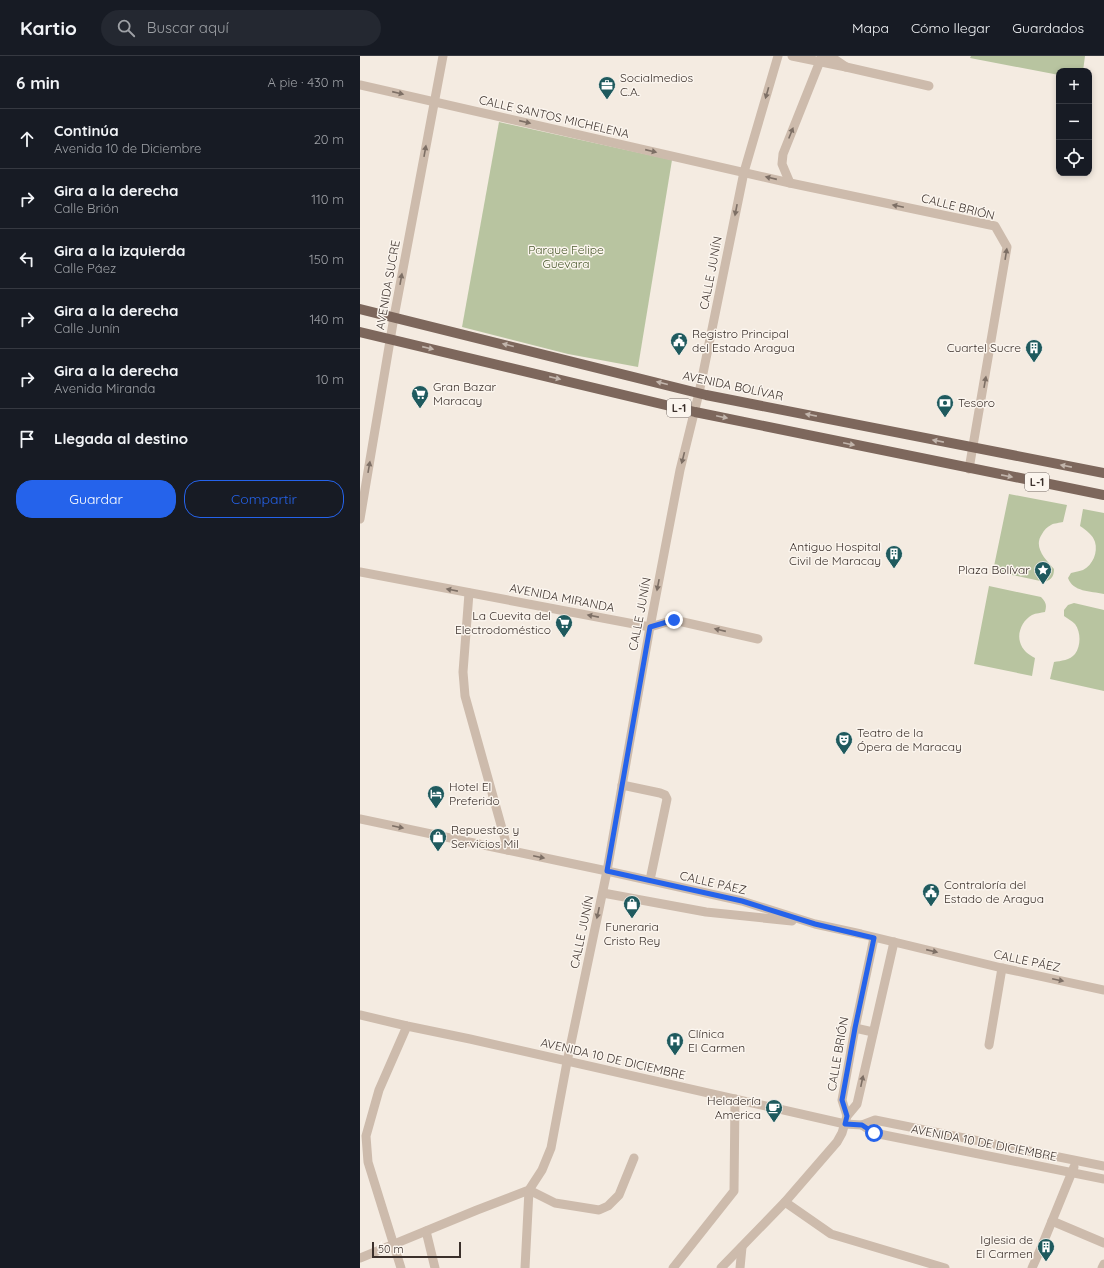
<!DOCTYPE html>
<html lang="es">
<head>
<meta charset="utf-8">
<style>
  body { margin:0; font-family:Quicksand,sans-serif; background:#242831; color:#f1f3f6 }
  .controls { position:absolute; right:12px; top:12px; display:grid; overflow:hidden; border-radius:8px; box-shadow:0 2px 6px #0003 }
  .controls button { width:36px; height:36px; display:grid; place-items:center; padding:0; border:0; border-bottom:1px solid #363941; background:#171b24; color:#f1f3f6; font:20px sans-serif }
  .scale { position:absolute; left:12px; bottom:10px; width:89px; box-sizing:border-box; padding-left:4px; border:2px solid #3b302b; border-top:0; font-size:11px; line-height:14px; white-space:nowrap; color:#3b302b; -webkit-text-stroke:3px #fbf5ee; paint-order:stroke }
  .stop { position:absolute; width:12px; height:12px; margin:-9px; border:3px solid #2563eb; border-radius:50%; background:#fff }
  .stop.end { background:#2563eb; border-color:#fff; box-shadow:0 1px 4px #0008 }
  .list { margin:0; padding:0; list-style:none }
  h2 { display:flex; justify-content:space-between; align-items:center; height:52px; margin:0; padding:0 16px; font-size:17px }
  h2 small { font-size:13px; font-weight:400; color:#9ea1a6 }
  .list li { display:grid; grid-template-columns:26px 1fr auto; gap:12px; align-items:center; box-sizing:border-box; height:60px; padding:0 16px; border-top:1px solid #363941 }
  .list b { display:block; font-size:15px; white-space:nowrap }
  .list p { margin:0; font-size:13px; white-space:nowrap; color:#9ea1a6 }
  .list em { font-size:13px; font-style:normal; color:#9ea1a6 }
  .actions { display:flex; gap:8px; padding:12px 16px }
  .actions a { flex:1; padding:9px 0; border:1px solid #2563eb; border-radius:16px; text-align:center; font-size:14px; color:#2563eb }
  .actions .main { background:#2563eb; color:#fff }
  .icon { flex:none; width:22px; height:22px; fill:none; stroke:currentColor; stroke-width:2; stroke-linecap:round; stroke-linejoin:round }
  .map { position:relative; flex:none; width:744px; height:1212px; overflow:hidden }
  header { display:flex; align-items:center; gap:24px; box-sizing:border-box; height:56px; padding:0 20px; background:#171b24; border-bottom:1px solid #363941 }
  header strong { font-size:19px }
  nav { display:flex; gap:22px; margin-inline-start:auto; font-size:14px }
  .search { width:280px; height:36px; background:#242831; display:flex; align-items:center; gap:10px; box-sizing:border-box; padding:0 14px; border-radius:22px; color:#9ea1a6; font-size:15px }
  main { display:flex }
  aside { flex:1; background:#171b24 }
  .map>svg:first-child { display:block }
  .green { fill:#b8c4a0 }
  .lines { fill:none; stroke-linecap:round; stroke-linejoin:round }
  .street { stroke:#cdbbac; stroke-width:9 }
  .primary { stroke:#7d675c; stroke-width:10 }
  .oneway { fill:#7d6f65 }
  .oneway2 { fill:#c2b5ac }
  .route { stroke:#2563eb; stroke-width:5 }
  .labels { text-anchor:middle; stroke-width:3; stroke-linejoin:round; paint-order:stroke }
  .shield { fill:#fbf5ee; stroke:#756b66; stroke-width:1 }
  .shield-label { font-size:11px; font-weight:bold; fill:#3b302b }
  .poi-label { font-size:12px; fill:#3b302b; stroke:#fbf5ee; text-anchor:start }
  .street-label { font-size:12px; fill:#3b302b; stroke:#fbf5ee }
  .park-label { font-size:12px; fill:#4a5a2e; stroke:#fbf5ee }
</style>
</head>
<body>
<header>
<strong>Kartio</strong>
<div class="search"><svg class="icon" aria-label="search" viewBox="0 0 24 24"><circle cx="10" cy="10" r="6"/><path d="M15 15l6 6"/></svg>Buscar aquí</div>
<nav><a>Mapa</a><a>Cómo llegar</a><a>Guardados</a></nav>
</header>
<main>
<aside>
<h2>6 min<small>A pie · 430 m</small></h2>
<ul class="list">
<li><svg class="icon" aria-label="ahead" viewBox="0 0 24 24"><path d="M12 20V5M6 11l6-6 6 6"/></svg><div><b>Continúa</b><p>Avenida 10 de Diciembre</p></div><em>20 m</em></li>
<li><svg class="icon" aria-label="right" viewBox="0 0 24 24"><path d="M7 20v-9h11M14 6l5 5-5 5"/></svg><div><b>Gira a la derecha</b><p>Calle Brión</p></div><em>110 m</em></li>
<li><svg class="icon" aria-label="left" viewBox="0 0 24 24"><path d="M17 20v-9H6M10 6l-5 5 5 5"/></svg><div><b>Gira a la izquierda</b><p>Calle Páez</p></div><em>150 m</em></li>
<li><svg class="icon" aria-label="right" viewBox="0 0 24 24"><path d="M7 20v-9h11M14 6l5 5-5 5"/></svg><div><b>Gira a la derecha</b><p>Calle Junín</p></div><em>140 m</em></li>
<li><svg class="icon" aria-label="right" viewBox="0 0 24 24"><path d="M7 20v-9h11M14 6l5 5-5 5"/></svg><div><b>Gira a la derecha</b><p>Avenida Miranda</p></div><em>10 m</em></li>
<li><svg class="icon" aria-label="arrive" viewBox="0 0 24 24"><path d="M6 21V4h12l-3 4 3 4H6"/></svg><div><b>Llegada al destino</b></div></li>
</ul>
<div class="actions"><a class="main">Guardar</a><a>Compartir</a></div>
</aside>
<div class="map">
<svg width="744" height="1212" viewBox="0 0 744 1212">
  <rect width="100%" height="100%" fill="#f4ebe1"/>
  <g class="green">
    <path d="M 611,0 L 725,0 L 723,15 L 699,15 L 699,19 L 610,2 Z"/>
    <path d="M 139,66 L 312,104 L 278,311 L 208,298 L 102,271 Z"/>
    <path d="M 649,438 L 707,449 L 703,466 C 700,467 694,467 691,469 C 687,471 684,474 682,478 C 673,491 685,503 694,513 C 694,520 692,523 685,526 L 633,515 Z"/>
    <path d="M 723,453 L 744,457 L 744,538 C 730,535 713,536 708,522 L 711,517 C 715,516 720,515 723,514 C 733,509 738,496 735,486 C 733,479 726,474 720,470 Z"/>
    <path d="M 629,530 L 681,541 C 686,546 687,549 685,556 C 681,557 676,557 672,559 C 663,564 657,576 660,586 C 662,594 669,599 675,602 L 672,620 L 614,608 Z"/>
    <path d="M 714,547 L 744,554 L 744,635 L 690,623 L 694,606 C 701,605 710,604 715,598 C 721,590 721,576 715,568 C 712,565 707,562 704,560 L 704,554 L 708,549 Z"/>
  </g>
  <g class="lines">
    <g class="street">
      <path d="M 432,0 L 486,11 L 470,0"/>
      <path d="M 486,11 L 569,30"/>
      <path d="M 0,29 L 430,127 L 635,170 L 647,191 L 609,413"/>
      <path d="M 430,127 L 422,108 L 423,98 L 462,0"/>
      <path d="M 0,463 L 34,261 L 83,0"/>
      <path d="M 0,516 L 290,571 L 314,564 L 398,583"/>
      <path d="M 109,537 L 103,616 L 105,640 L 148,794"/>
      <path d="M 262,729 L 300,737 L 305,739 L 307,743 L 290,824"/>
      <path d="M 0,763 L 247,815 L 382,845 L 455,868 L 501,878 L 642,912 L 744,934"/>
      <path d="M 243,837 L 346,856 L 432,865"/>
      <path d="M 0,959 L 47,970 L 110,983 L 485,1068 L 502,1069 L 515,1064 L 744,1110"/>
      <path d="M 495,972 L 513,976"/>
      <path d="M 629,989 L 642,912"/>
      <path d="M 487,1060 L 482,1044 L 495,972 L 514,882"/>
      <path d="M 502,1069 L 514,1077 L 744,1123"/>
      <path d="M 425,1146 L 471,1178 L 585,1212"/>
      <path d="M 692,1165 L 744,1187"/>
      <path d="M 66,1175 L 75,1212"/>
      <path d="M 0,1202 L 117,1154 L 169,1134 L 182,1114 L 191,1092 L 207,1006 L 247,815 L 290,571 L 320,414 L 339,337 L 384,116 L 418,0"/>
      <path d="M 41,1212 L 8,1106 L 6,1080 L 19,1034 L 47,970"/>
      <path d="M 165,1212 L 169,1134 L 195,1147 L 239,1154 L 248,1150 L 259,1139 L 274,1102"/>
      <path d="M 313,1212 L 374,1135 L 375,1043"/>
      <path d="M 361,1212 L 425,1146 L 477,1086 L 482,1077 L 487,1060 L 497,1048 L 534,886"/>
      <path d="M 380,1212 L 382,1191"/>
      <path d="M 672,1212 L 681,1192 L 714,1111"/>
      <path d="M 742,1212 L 744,1208"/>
    </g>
    <g class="primary">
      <path d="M 0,253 L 346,339 L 744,417"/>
      <path d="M 0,276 L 335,356 L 744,439"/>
    </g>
  </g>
  <defs><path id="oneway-solid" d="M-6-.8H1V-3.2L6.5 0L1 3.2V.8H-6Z"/></defs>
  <g class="oneway">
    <use href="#oneway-solid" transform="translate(38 37) rotate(13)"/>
    <use href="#oneway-solid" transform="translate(407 37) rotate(106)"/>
    <use href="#oneway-solid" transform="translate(165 66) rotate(13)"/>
    <use href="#oneway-solid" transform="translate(431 77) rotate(-68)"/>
    <use href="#oneway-solid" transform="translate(65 95) rotate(-80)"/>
    <use href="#oneway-solid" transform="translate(291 95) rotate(13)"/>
    <use href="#oneway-solid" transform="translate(411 122) rotate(-167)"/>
    <use href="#oneway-solid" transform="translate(538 150) rotate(-168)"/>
    <use href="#oneway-solid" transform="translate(376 154) rotate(101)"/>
    <use href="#oneway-solid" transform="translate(646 198) rotate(-81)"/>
    <use href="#oneway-solid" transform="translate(41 223) rotate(-80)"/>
    <use href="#oneway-solid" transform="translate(625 326) rotate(-80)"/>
    <use href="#oneway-solid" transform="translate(323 402) rotate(104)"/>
    <use href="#oneway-solid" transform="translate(9 411) rotate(-80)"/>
    <use href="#oneway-solid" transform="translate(298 529) rotate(101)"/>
    <use href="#oneway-solid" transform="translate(92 534) rotate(-169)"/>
    <use href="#oneway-solid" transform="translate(233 560) rotate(-169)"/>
    <use href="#oneway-solid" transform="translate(360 574) rotate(-167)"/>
    <use href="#oneway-solid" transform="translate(38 771) rotate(12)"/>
    <use href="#oneway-solid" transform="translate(179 801) rotate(12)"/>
    <use href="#oneway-solid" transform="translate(238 857) rotate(102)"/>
    <use href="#oneway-solid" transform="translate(572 895) rotate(13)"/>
    <use href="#oneway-solid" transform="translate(698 924) rotate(12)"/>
    <use href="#oneway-solid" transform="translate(502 1025) rotate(-78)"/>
  </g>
  <g class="oneway2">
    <use href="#oneway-solid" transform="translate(148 289) rotate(-166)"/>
    <use href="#oneway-solid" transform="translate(68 292) rotate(13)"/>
    <use href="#oneway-solid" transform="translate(195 322) rotate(13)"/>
    <use href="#oneway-solid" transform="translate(302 327) rotate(-166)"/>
    <use href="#oneway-solid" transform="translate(451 359) rotate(-169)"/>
    <use href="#oneway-solid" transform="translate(362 361) rotate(12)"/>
    <use href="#oneway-solid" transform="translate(578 385) rotate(-169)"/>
    <use href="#oneway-solid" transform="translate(489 388) rotate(12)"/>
    <use href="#oneway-solid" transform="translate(706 410) rotate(-169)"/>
    <use href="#oneway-solid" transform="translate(647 420) rotate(11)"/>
  </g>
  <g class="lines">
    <path class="route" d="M 314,564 L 290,571 L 247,815 L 382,845 L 455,868 L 514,882 L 495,972 L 482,1044 L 487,1060 L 485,1068 L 502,1069 L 514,1077"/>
  </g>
  <defs>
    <symbol id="office-pin" viewBox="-11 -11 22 30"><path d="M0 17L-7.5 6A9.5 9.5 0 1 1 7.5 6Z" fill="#1f5a5e" stroke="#fbf5ee"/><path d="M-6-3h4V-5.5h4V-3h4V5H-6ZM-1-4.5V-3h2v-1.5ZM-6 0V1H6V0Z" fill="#fff"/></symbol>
    <symbol id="civic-pin" viewBox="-11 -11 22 30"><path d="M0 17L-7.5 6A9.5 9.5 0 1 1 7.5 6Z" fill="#1f5a5e" stroke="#fbf5ee"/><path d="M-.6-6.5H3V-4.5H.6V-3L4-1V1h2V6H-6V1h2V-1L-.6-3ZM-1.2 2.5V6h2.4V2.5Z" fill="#fff"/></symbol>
    <symbol id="building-pin" viewBox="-11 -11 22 30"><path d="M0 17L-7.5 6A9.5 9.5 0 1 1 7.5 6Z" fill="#1f5a5e" stroke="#fbf5ee"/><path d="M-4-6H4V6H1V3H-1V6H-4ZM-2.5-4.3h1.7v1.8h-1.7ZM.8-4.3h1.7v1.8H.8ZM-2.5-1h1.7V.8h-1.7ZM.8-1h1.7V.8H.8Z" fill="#fff"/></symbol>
    <symbol id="supermarket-pin" viewBox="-11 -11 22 30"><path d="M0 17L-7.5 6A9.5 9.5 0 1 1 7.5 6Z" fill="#1f5a5e" stroke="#fbf5ee"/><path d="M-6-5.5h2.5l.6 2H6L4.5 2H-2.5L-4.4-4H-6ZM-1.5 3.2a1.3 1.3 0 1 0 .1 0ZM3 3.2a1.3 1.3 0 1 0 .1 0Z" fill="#fff"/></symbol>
    <symbol id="bank-pin" viewBox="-11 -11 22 30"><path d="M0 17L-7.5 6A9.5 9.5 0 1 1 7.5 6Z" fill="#1f5a5e" stroke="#fbf5ee"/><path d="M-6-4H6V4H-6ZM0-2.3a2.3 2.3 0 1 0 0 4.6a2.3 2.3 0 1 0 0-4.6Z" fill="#fff"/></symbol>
    <symbol id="sight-pin" viewBox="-11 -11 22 30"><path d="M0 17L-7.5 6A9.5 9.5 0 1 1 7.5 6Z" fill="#1f5a5e" stroke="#fbf5ee"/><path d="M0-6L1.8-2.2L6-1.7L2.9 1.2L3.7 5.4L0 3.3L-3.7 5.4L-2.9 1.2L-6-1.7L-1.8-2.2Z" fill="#fff"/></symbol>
    <symbol id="theatre-pin" viewBox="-11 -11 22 30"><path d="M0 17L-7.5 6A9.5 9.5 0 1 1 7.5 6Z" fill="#1f5a5e" stroke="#fbf5ee"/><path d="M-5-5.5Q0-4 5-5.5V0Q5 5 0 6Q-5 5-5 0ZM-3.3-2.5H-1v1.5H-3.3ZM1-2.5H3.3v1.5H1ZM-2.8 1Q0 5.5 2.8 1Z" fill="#fff"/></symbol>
    <symbol id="hotel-pin" viewBox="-11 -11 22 30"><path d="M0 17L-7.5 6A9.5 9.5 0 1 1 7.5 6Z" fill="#1f5a5e" stroke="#fbf5ee"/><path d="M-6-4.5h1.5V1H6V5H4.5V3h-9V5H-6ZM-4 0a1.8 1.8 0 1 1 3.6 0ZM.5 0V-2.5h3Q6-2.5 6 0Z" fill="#fff"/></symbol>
    <symbol id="shop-pin" viewBox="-11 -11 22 30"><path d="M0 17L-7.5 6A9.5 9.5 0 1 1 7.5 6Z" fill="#1f5a5e" stroke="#fbf5ee"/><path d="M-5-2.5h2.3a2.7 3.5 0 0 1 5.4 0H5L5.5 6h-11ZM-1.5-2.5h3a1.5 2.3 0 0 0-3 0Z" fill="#fff"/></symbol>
    <symbol id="hospital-pin" viewBox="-11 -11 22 30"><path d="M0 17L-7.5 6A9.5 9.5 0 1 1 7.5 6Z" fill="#1f5a5e" stroke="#fbf5ee"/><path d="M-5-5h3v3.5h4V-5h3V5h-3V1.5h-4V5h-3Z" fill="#fff"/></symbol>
    <symbol id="cafe-pin" viewBox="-11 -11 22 30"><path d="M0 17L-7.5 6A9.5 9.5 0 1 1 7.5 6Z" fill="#1f5a5e" stroke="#fbf5ee"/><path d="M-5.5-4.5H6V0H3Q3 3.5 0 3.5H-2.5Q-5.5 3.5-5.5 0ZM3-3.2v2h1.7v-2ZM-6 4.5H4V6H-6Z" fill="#fff"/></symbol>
  </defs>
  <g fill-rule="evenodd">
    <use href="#office-pin" x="237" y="19" width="20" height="27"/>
    <use href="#civic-pin" x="309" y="275" width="20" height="27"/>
    <use href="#building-pin" x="664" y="282" width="20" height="27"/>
    <use href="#supermarket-pin" x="50" y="328" width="20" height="27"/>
    <use href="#bank-pin" x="575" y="337" width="20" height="27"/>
    <use href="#building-pin" x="524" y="488" width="20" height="27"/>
    <use href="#sight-pin" x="673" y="504" width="20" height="27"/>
    <use href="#supermarket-pin" x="194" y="557" width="20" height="27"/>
    <use href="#theatre-pin" x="474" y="674" width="20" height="27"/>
    <use href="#hotel-pin" x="66" y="728" width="20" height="27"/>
    <use href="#shop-pin" x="68" y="771" width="20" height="27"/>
    <use href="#civic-pin" x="561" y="826" width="20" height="27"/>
    <use href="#shop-pin" x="262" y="838" width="20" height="27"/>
    <use href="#hospital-pin" x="305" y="975" width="20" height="27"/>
    <use href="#cafe-pin" x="404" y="1042" width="20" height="27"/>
    <use href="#building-pin" x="676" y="1181" width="20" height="27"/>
  </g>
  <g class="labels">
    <g class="shield">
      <rect x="307" y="343" width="24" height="18" rx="3"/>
      <rect x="665" y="417" width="24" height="18" rx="3"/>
    </g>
    <g class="shield-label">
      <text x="319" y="356">L-1</text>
      <text x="677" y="430">L-1</text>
    </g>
    <g class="poi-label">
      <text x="260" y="26">Socialmedios<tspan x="260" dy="14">C.A.</tspan></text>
      <text x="332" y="282">Registro Principal<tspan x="332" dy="14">del Estado Aragua</tspan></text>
      <text x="661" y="296" text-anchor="end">Cuartel Sucre</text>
      <text x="73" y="335">Gran Bazar<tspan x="73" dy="14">Maracay</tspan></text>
      <text x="598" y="351">Tesoro</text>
      <text x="521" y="495" text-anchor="end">Antiguo Hospital<tspan x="521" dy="14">Civil de Maracay</tspan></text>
      <text x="670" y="518" text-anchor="end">Plaza Bolívar</text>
      <text x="191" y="564" text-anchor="end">La Cuevita del<tspan x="191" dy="14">Electrodoméstico</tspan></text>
      <text x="497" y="681">Teatro de la<tspan x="497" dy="14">Ópera de Maracay</tspan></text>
      <text x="89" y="735">Hotel El<tspan x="89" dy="14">Preferido</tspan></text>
      <text x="91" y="778">Repuestos y<tspan x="91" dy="14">Servicios Mil</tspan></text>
      <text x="584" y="833">Contraloría del<tspan x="584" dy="14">Estado de Aragua</tspan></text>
      <text x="272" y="875" text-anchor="middle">Funeraria<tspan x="272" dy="14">Cristo Rey</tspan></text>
      <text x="328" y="982">Clínica<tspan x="328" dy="14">El Carmen</tspan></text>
      <text x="401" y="1049" text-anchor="end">Heladería<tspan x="401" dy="14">America</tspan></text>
      <text x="673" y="1188" text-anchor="end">Iglesia de<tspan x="673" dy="14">El Carmen</tspan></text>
    </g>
    <g class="street-label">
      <text transform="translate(194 61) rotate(13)" y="4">CALLE SANTOS MICHELENA</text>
      <text transform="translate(598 151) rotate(14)" y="4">CALLE BRIÓN</text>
      <text transform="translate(351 217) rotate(-79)" y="4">CALLE JUNÍN</text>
      <text transform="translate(28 229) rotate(-80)" y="4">AVENIDA SUCRE</text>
      <text transform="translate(373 330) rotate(12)" y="4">AVENIDA BOLÍVAR</text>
      <text transform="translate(202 542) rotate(11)" y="4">AVENIDA MIRANDA</text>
      <text transform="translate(280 558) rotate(-79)" y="4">CALLE JUNÍN</text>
      <text transform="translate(353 827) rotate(13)" y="4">CALLE PÁEZ</text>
      <text transform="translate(222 876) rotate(-78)" y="4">CALLE JUNÍN</text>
      <text transform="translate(667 905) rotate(12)" y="4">CALLE PÁEZ</text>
      <text transform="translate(478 998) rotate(-80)" y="4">CALLE BRIÓN</text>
      <text transform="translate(253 1003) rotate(13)" y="4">AVENIDA 10 DE DICIEMBRE</text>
      <text transform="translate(624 1087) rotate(11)" y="4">AVENIDA 10 DE DICIEMBRE</text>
    </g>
    <g class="park-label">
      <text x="206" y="198">Parque Felipe<tspan x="206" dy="14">Guevara</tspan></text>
    </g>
  </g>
</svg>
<div class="controls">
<button>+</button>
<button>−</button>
<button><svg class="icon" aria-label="locate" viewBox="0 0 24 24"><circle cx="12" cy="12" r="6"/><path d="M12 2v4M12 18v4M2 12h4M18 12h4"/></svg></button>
</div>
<div class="scale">50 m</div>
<div class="stop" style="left:514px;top:1077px"></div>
<div class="stop end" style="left:314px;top:564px"></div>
</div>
</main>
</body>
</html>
